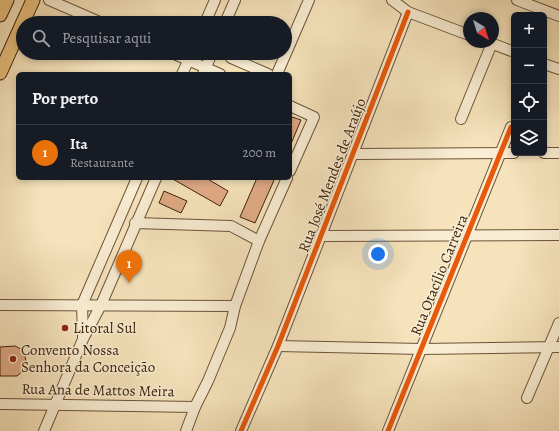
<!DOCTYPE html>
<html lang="pt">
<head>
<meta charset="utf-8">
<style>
  body { margin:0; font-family:Alegreya,serif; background:#20242c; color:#f1f3f6 }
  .controls { position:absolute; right:12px; top:12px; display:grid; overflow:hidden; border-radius:6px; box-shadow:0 2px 6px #0003 }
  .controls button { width:36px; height:36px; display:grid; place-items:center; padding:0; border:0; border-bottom:1px solid #363941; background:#171b24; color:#f1f3f6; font:20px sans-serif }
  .compass { position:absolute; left:463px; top:12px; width:36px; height:36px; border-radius:50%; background:#171b24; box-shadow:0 2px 6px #0003; rotate:142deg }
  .you { position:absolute; left:378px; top:254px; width:14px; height:14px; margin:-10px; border:3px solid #fff; border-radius:50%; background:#1a73e8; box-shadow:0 0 0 6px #1a73e833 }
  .badge { display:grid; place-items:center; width:26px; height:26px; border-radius:50%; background:#1a73e8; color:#fff; font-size:13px; font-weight:700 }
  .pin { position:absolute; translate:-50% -33px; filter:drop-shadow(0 1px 2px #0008) }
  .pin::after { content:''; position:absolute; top:21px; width:14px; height:12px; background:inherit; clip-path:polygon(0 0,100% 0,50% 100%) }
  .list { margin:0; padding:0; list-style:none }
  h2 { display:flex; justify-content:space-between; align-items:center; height:52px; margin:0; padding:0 16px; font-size:17px }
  h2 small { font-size:13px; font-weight:400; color:#9ea1a6 }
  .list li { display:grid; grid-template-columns:26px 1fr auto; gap:12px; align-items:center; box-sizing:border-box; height:56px; padding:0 16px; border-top:1px solid #363941 }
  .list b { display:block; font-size:15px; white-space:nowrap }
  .list p { margin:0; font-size:13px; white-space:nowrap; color:#9ea1a6 }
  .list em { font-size:13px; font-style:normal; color:#9ea1a6 }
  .icon { flex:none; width:22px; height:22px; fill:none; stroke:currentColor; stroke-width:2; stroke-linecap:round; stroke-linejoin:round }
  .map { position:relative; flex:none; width:559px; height:431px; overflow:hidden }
  .search { position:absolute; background:#171b24; box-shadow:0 2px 6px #0003; left:16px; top:16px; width:276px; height:44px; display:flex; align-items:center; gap:10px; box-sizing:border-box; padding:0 14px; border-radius:22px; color:#9ea1a6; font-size:15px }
  .panel { position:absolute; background:#171b24; box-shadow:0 2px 6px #0003; left:16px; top:72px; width:276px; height:108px; border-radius:6px }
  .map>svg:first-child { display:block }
  .building { fill:#e1ab86; stroke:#3d230e }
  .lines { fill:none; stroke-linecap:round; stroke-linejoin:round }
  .minor-casing { stroke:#6b5339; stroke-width:12 }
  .major-casing { stroke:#3d230e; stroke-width:15 }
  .minor { stroke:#f9edd3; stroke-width:10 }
  .major { stroke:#ebc27e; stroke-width:13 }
  .cycleway-casing { stroke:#f9edd3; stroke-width:8 }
  .cycleway { stroke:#e8590c; stroke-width:5 }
  .poi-dot { fill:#8f2418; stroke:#f9edd3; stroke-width:1.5 }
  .labels { text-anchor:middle; stroke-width:3; stroke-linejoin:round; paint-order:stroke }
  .street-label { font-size:15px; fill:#3d230e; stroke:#f9edd3 }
  .poi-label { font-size:15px; fill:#3d230e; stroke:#f9edd3; text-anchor:start }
</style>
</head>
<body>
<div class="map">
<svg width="559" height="431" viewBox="0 0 559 431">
  <rect width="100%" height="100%" fill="#f6e3bb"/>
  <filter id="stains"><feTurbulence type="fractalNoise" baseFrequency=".005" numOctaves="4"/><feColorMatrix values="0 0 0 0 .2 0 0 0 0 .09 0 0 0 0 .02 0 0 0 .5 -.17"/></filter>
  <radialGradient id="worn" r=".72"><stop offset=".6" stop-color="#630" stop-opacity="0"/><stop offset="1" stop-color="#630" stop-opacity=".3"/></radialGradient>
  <g class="building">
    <path d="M 292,117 L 301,120 L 290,146 L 290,121 Z"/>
    <path d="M 171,178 L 206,178 L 228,191 L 220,206 Z"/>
    <path d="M 257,178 L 275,178 L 255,223 L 240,217 Z"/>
    <path d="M 164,191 L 187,201 L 181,213 L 159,203 Z"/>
    <path d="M 15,346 L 21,349 L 25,356 L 26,362 L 24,370 L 17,376 L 0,376 L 0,347 Z"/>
  </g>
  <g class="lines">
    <defs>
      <g id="minor">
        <path d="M 49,0 L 102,23"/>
        <path d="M 392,0 L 408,12 L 469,35"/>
        <path d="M 517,0 L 559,16"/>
        <path d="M 205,23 L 215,0"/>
        <path d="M 225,23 L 235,0"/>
        <path d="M 488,42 L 514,52"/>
        <path d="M 172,53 L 220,74"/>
        <path d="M 231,58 L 268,74"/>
        <path d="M 544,64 L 559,69"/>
        <path d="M 182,74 L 192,53"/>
        <path d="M 203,74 L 212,53"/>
        <path d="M 277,74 L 309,0"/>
        <path d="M 290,106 L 314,117 L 290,171"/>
        <path d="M 461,119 L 492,43"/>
        <path d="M 544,153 L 559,153"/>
        <path d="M 354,154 L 514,153"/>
        <path d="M 135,223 L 231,226 L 259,241"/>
        <path d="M 321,236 L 559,235"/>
        <path d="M 0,305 L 235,306"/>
        <path d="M 83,337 L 82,305 L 137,178"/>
        <path d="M 278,346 L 422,349 L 559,347"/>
        <path d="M 527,398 L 559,323"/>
        <path d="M 0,404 L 195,407"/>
        <path d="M 44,431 L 83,339 L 101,305 L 156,178"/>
        <path d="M 186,431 L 195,407 L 208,381 L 230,328 L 235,306 L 259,241 L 287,178"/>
        <path d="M 241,431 L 278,346 L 408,12"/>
        <path d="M 388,431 L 511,127"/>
      </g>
      <g id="major">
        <path d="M 0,15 L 7,0"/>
        <path d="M 0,73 L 33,0"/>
      </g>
    </defs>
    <use href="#minor" class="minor-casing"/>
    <use href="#major" class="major-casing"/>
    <use href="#minor" class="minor"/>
    <use href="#major" class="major"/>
    <defs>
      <g id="cycleway">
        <path d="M 241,431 L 278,346 L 408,12"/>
        <path d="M 388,431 L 511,127"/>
      </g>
    </defs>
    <use href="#cycleway" class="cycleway-casing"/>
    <use href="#cycleway" class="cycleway"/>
  </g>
  <g class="poi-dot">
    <circle cx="65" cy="328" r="4"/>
    <circle cx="13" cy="359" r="4"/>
  </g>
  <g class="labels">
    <g class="street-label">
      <text transform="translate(332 175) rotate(-69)" y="5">Rua José Mendes de Araújo</text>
      <text transform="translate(439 275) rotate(-68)" y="5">Rua Otacílio Carreira</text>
      <text transform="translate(98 390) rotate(1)" y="5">Rua Ana de Mattos Meira</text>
    </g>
    <g class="poi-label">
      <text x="73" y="333">Litoral Sul</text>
      <text x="21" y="355">Convento Nossa<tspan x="21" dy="17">Senhora da Conceição</tspan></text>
    </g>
  </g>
  <rect width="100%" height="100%" filter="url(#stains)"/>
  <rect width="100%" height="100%" fill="url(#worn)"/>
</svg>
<div class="controls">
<button>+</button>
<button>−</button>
<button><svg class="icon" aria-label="locate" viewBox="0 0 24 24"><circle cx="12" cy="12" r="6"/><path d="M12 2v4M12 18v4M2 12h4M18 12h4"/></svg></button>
<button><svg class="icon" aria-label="layers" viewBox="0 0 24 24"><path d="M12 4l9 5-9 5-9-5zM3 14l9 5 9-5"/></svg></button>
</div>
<svg class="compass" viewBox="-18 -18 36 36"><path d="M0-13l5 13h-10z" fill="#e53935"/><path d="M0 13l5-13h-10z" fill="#9ea1a6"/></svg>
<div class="you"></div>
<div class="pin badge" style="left:129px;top:283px;background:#e8710a">1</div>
<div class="search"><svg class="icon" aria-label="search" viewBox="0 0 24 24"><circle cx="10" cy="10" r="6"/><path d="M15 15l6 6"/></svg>Pesquisar aqui</div>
<section class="panel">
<h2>Por perto<small></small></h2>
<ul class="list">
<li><span class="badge" style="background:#e8710a">1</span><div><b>Ita</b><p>Restaurante</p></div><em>200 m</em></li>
</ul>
</section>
</div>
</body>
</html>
